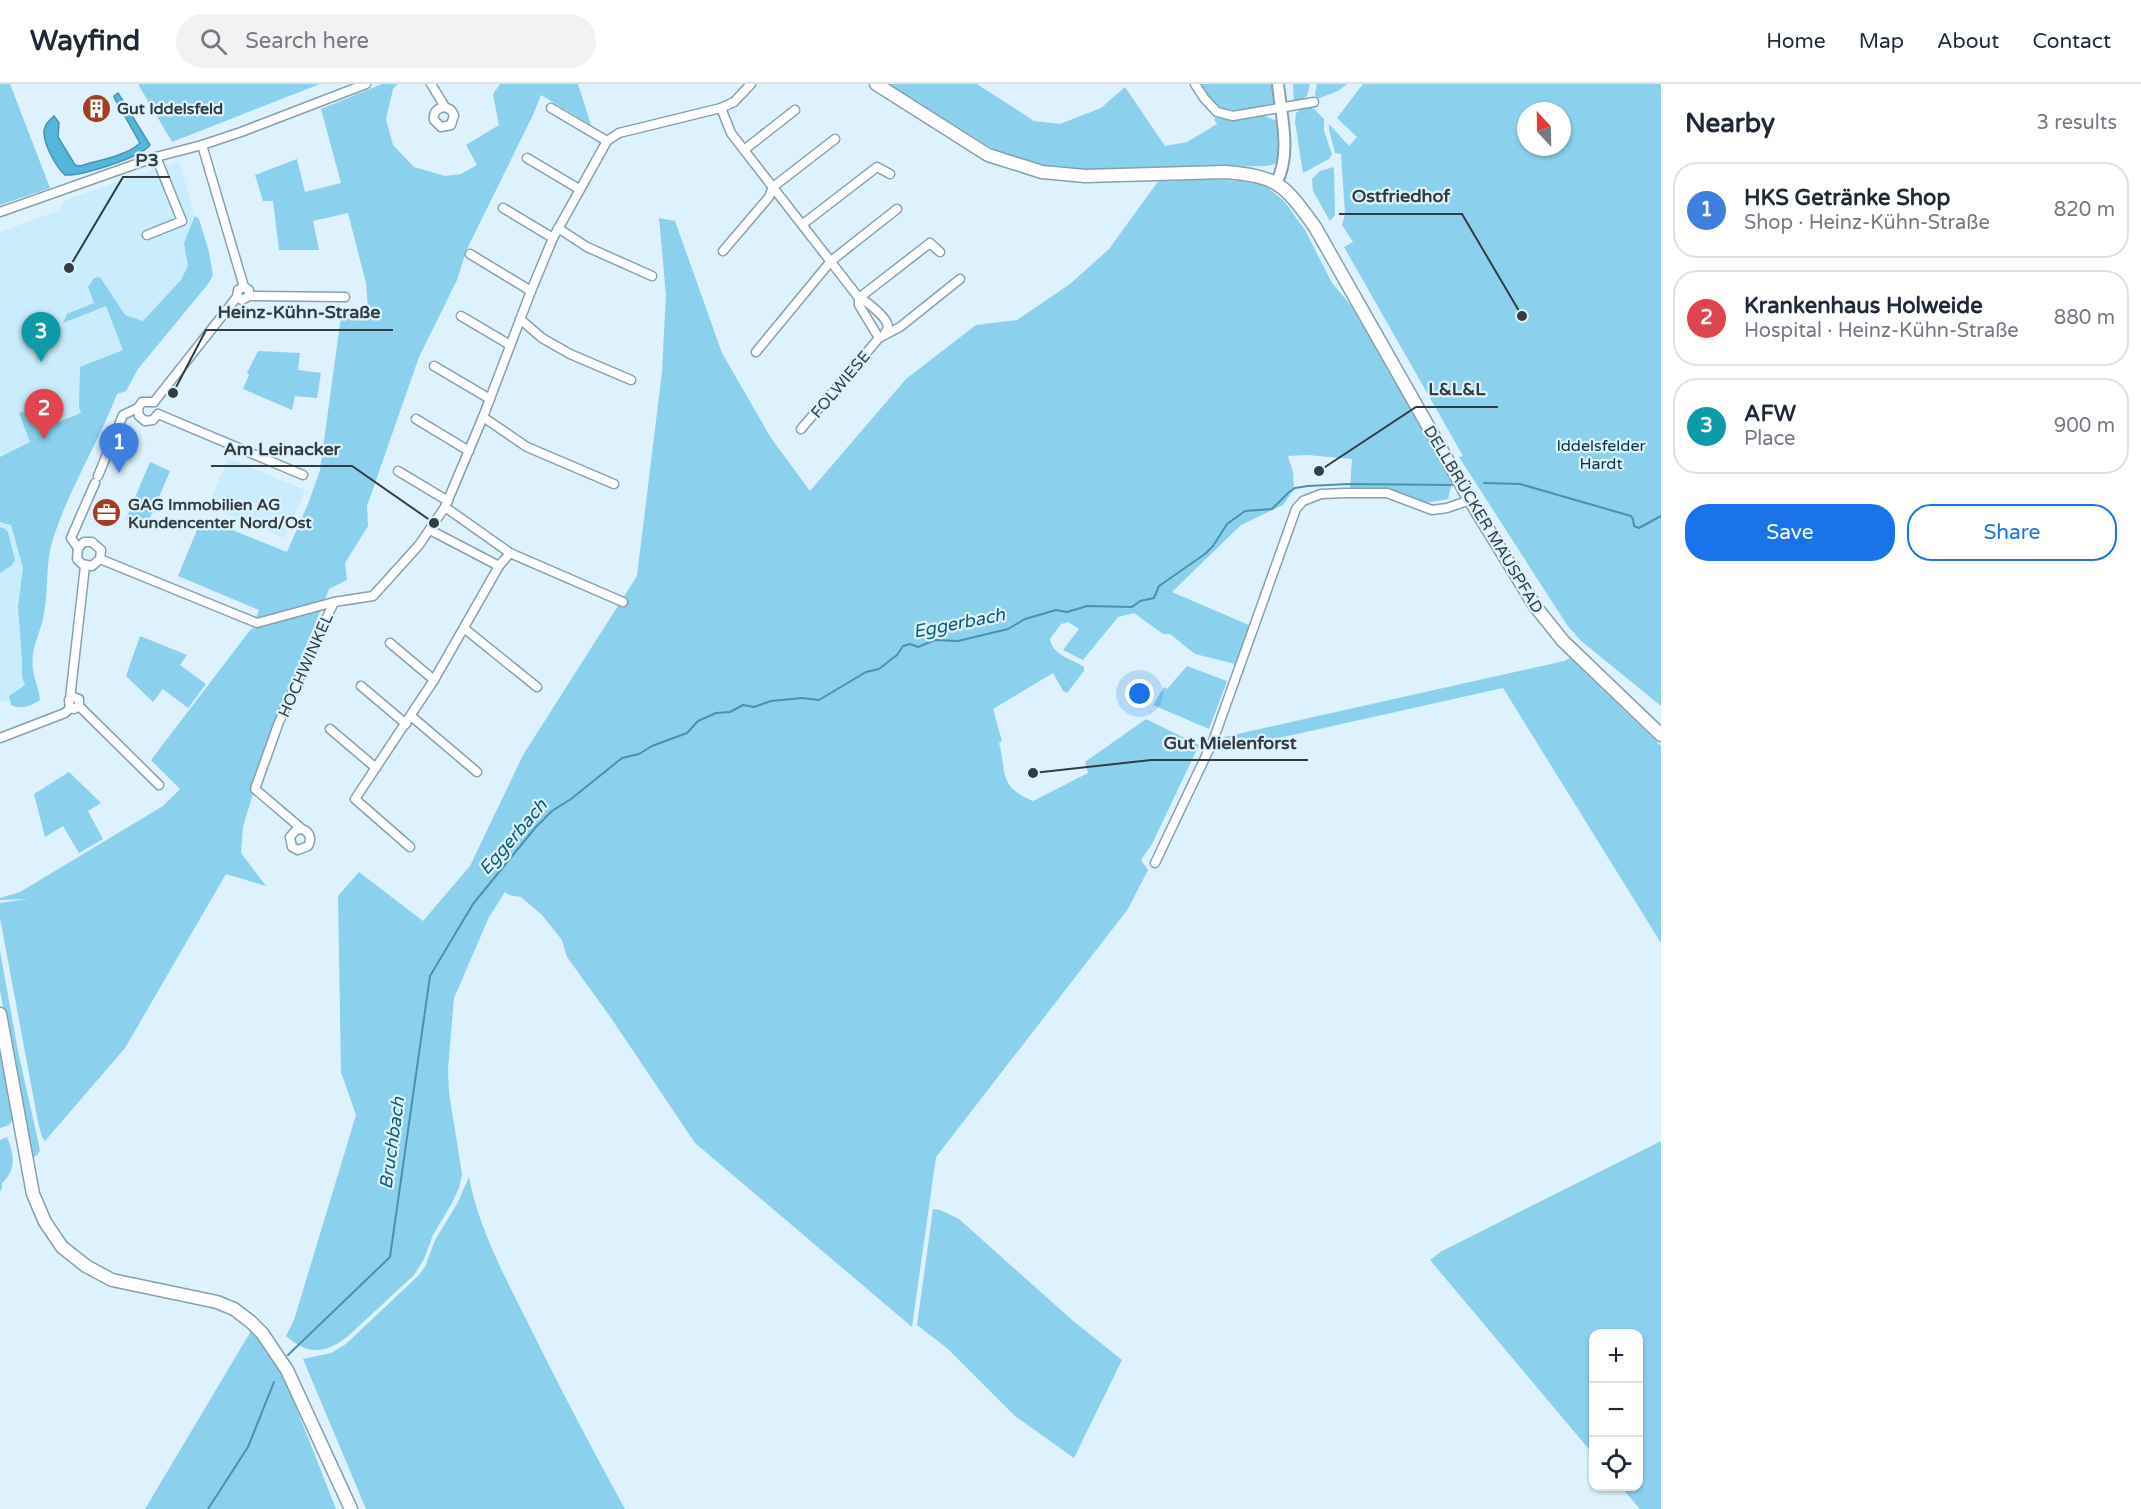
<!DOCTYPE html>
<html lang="en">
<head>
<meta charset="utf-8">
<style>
  body { margin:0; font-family:"Varela Round",sans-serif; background:#f2f2f3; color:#1f2937 }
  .controls { position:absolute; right:18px; bottom:18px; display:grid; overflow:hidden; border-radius:12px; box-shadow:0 2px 4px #0004 }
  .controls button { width:54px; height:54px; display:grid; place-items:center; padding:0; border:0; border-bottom:2px solid #e0e1e3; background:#fff; color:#1f2937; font:30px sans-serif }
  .compass { position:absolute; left:1517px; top:18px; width:54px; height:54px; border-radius:50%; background:#fff; box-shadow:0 2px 4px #0004; rotate:338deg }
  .you { position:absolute; left:1140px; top:610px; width:21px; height:21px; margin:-15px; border:4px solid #fff; border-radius:50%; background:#1a73e8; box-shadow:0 0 0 9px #1a73e833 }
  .badge { display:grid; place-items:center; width:39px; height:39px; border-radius:50%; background:#1a73e8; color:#fff; font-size:20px; font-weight:700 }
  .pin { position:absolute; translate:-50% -50px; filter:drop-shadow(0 2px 3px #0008) }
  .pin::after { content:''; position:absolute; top:32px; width:21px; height:18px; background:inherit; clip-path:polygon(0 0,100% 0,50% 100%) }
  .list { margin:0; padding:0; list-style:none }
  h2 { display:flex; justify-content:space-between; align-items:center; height:78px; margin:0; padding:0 24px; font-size:26px }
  h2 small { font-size:20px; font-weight:400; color:#747a83 }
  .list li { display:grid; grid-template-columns:39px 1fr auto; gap:18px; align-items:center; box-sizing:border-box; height:96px; margin:0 12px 12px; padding:0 12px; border:2px solid #e0e1e3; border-radius:24px }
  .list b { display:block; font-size:22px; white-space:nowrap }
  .list p { margin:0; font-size:20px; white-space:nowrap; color:#747a83 }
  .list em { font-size:20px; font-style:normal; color:#747a83 }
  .actions { display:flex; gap:12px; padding:18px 24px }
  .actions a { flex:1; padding:14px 0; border:2px solid #1a73e8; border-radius:24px; text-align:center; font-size:21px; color:#1a73e8 }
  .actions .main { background:#1a73e8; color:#fff }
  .icon { flex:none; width:33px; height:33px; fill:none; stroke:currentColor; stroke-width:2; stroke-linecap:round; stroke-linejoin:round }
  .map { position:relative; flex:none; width:1661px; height:1425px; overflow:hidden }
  header { display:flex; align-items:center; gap:36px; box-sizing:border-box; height:84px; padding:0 30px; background:#fff; border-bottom:2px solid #e0e1e3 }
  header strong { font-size:28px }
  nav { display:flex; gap:33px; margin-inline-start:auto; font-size:21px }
  .search { width:420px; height:54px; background:#f2f2f3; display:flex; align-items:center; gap:15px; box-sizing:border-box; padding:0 21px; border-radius:33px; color:#747a83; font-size:22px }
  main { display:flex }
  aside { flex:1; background:#fff }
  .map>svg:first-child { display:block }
  .built { fill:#c9edfc }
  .green { fill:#8bd0ec; fill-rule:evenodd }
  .water { fill:#55b6db; stroke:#4a92ad; stroke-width:1.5 }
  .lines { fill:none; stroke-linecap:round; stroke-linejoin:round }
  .stream { stroke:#4a92ad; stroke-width:2 }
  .minor-casing { stroke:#87a1ac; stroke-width:11 }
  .tertiary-casing { stroke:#87a1ac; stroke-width:14 }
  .secondary-casing { stroke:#87a1ac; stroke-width:15 }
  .minor { stroke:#fff; stroke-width:8 }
  .tertiary { stroke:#fff; stroke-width:10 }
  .secondary { stroke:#fff; stroke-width:12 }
  .labels { text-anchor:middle; stroke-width:4.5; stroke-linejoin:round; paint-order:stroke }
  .poi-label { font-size:16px; font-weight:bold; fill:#323d42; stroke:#ddf2fc; text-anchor:start }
  .street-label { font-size:16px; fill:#323d42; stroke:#ddf2fc }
  .park-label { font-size:16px; fill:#043342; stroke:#ddf2fc }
  .water-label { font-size:18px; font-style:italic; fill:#0b5c75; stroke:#ddf2fc }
  .leader { fill:none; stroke:#323d42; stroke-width:2 }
  .callout-dot { fill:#323d42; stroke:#ddf2fc; stroke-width:2 }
  .callout-label { font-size:18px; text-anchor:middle; font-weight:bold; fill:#323d42; stroke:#ddf2fc; stroke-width:4.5; stroke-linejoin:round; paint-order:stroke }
</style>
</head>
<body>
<header>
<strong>Wayfind</strong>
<div class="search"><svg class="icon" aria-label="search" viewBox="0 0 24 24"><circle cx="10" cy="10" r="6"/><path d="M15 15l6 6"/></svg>Search here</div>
<nav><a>Home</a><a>Map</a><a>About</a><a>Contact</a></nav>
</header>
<main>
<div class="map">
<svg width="1661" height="1425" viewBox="0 0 1661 1425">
  <rect width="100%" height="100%" fill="#ddf2fc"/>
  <g class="built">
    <path d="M 179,77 L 210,185 L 96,337 L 47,472 L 33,567 L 32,609 L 0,619 L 0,148 L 58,127 L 67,115 Z"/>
    <path d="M 228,374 L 305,406 L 285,454 L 208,422 Z"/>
  </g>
  <g class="green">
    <path d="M 0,0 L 10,0 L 50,104 L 0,121 Z"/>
    <path d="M 138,0 L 320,0 L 172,58 Z"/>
    <path d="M 382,0 L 398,0 L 393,5 L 386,35 L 393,61 L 414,83 L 445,92 L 461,90 L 477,81 L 466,61 L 499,41 L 493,10 L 500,0 L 578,0 L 591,41 L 541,11 L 533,31 L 467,165 L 457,196 L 419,273 L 367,422 L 368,442 L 345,479 L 347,496 L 329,505 L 325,515 L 256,534 L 259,526 L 178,492 L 202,434 L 287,468 L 308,420 L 320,386 L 342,225 L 368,225 L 366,199 L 348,129 L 313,137 L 319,166 L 279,166 L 273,117 L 263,117 L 255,91 L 297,75 L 305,108 L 341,99 L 321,25 Z"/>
    <path d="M 888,0 L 977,0 L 1034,37 L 1060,40 L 1101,24 L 1125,3 L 1165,62 L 1187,58 L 1217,40 L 1214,35 L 1220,30 L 1265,32 L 1277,37 L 1281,74 L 1275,80 L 1267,82 L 1095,86 L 1052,84 L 1030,80 L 993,65 Z"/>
    <path d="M 1201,0 L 1274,0 L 1275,19 L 1274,22 C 1257,26 1229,33 1214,20 C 1209,14 1205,7 1201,0 Z"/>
    <path d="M 1293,0 L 1310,0 L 1307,12 L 1294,20 Z"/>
    <path d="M 1317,0 L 1347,0 L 1338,7 L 1317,15 L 1315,10 Z"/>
    <path d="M 1363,0 L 1661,0 L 1661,622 L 1580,556 L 1567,541 L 1466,384 L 1459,373 L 1463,372 L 1344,163 L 1353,158 L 1342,141 L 1345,130 L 1341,70 L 1335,69 L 1329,46 L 1329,40 L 1349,62 L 1357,53 L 1337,34 ZM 1526,27 L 1562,27 L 1562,63 L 1526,63 Z"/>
    <path d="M 1306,22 L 1314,25 L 1324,35 L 1324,47 L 1332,70 L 1329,75 L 1303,89 L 1295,38 L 1296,29 Z"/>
    <path d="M 1334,83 L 1335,131 L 1330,137 L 1313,107 L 1312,95 L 1320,87 Z"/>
    <path d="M 1162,92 L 1254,98 L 1267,103 L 1284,117 L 1305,146 L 1332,199 L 1352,223 L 1400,300 L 1452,399 L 1448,415 L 1426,419 L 1403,409 L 1350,405 L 1352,375 L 1307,371 L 1288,372 L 1293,388 L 1294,405 L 1283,421 L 1241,441 L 1172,508 L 1251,542 L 1235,580 L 1195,570 L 1170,550 L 1163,550 L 1134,529 L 1118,533 L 1083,576 L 1063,566 L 1079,545 L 1068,538 L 1061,540 L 1050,555 C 1052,571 1072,575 1084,583 L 1084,587 L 1067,609 L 1063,607 L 1053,589 L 993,625 L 1002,657 L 999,659 C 1007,689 998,703 1033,717 L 1088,689 L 1085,678 L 1146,635 L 1199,661 L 1152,760 L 1141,776 L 1148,786 L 1128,825 L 936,1073 L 912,1243 L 695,1059 L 611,934 L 567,873 L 562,856 L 542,831 L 521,813 L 509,811 L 505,808 L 489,833 L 454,914 L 448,985 L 449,1009 L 462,1090 L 459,1104 L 452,1119 L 433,1151 L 424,1175 L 414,1191 L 347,1253 C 325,1270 307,1271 286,1252 L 294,1236 L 356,1031 L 341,988 L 338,812 L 359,788 L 423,837 L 470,782 L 523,671 L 637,492 L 662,288 L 666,211 L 659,134 L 675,137 L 722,269 L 771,354 L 810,407 L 906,295 L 976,241 L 1017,236 L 1070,200 L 1109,165 Z"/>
    <path d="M 195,132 L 199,135 L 209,168 L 213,191 L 208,200 L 138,285 L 126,307 L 117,310 C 98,360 68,406 52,458 C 45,482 49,510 43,535 C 39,551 30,568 33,585 C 34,595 39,605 40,616 C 31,622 21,626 11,621 L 9,612 L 25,601 L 22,593 L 22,575 L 18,523 L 23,484 L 11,441 L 0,438 L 0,373 L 30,358 L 19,329 L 38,323 L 46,343 L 81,329 L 79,323 L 80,283 L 123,266 L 106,222 L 63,239 L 67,230 L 94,219 L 88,203 L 94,194 L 100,193 L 125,231 L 143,237 L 181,196 L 188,182 L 184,159 Z"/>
    <path d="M 258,267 L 300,269 L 298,286 L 321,289 L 317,314 L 295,312 L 292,326 L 243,305 L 249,291 L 247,289 Z"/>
    <path d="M 150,378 L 170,387 L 146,443 L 126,435 Z"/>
    <path d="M 0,443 L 5,445 L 8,448 L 15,476 L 12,481 L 0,489 Z"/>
    <path d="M 321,525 L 273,642 L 243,743 L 241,769 L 266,802 L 226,790 L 125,964 L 45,1057 L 42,1053 L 38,1038 L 0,834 L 0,819 L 28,815 L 0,816 L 0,814 L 20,808 L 163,722 L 180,705 L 151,676 L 251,545 Z"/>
    <path d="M 140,552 L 187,571 L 180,581 L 206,600 L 188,624 L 163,605 L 153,618 L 126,592 Z"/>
    <path d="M 1570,574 L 1661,662 L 1661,859 L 1503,604 L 1221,667 L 1224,653 L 1564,577 Z"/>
    <path d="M 1187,582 L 1227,597 L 1209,645 L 1153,621 L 1164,603 L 1167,605 Z"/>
    <path d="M 69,688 L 101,719 L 88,727 L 103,755 L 79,769 L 63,742 L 45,753 L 34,710 Z"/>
    <path d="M 0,867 L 18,967 L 40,1066 L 38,1070 L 33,1074 L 0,907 Z"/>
    <path d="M 0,953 L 14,1033 L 9,1041 L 0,1044 Z"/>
    <path d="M 7,1053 C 14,1070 17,1086 2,1099 L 2,1104 L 0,1108 L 0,1056 Z"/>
    <path d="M 1661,1057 L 1661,1425 L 1640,1425 L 1621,1403 L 1638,1402 L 1638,1250 L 1594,1250 L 1593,1370 L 1430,1176 L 1442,1167 Z"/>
    <path d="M 469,1093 C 478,1142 503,1189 525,1233 C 557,1298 590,1362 625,1425 L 366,1425 L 303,1275 L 331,1269 L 346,1260 L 419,1191 L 425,1183 L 435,1156 L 457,1120 Z"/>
    <path d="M 933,1125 L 940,1126 L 959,1135 L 1072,1236 L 1122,1276 L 1074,1374 L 1015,1332 L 948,1265 L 917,1241 Z"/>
    <path d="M 251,1247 L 265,1263 L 281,1285 L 336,1425 L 145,1425 Z"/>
  </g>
  <path class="water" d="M 118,9 L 150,61 C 140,74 81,92 65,91 C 56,83 40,55 45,43 C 46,39 51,35 54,32 L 59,39 L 58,53 L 75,81 L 80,82 C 98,76 125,73 140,59 L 115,15 L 114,12 Z"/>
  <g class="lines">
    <g class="stream">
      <path d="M 1484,399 L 1520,400 L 1631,432 L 1633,435 L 1634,442 L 1639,444 L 1661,432"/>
      <path d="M 288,1271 L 390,1173 L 430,892 L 473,820 L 535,744 L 552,727 L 571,715 L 622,674 L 639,670 L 652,662 L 687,649 L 698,637 L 716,629 L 730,628 L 743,621 L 754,623 L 771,617 L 802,614 L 819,616 L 866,588 L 879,585 L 897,571 L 903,562 L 910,560 L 918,563 L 935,556 L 958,557 L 1008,545 L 1025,535 L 1056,526 L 1067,528 L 1087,522 L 1132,523 L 1140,517 L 1154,514 L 1159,502 L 1205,470 L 1213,462 L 1227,440 L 1245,427 L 1272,425 L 1288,409 L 1295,404 L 1308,402 L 1348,400 L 1452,401"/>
      <path d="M 208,1425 L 248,1363 L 274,1298"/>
    </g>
    <defs>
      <g id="minor">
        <path d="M 431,0 L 445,23 L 451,26 L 454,31 L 451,41 L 441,43 L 434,36 C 433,28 437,24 445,23"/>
        <path d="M 1195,0 L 1204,14 L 1217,28 L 1233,32 L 1314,18"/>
        <path d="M 551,24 L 607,57"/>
        <path d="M 721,24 L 731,49 L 744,66 L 859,214 C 866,216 884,232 887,239 C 889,244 887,245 885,249"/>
        <path d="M 202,61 L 244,203 L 249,206 L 249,212"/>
        <path d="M 744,66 L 795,26"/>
        <path d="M 527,74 L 579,105"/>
        <path d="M 503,124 L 553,154"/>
        <path d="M 0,128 L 156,73 L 202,61 L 241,48 L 366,0"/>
        <path d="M 803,140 L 877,83 L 890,90"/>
        <path d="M 558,144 L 587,163 L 652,192"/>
        <path d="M 147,151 L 182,137 L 156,73"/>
        <path d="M 723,167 L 769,113 L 773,103 L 835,55"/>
        <path d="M 470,170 L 531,207"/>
        <path d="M 237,213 L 242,216 L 249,212 L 345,213"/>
        <path d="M 859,214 L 930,159 L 940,168"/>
        <path d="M 859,214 L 859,221 L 879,254"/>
        <path d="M 461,232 L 510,261"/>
        <path d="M 520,235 L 542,254 L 570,270 L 631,296"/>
        <path d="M 756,268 L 831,177 L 897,125"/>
        <path d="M 434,282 L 490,315"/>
        <path d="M 154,318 L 237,213 L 238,206 L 244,203"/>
        <path d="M 138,324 L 139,332 L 145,337 L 153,336 L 158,330"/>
        <path d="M 158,330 L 303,391"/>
        <path d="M 483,333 L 527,363 L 614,400"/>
        <path d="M 416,335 L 469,367"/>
        <path d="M 801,345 L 879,254 L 900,243 L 960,195"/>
        <path d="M 398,387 L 448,417"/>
        <path d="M 98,392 L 123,331 L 138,324 L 142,318 L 154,318"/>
        <path d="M 445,423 L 510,469 L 623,518"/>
        <path d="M 430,446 L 499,482"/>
        <path d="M 78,464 L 84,458 L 92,458 L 101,466 L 100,475 L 92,482 L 82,480 L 77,475 L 78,464 L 71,454 L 95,399"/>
        <path d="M 100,475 L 257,539 L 334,518 L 373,512 L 419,461 L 445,423 L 483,333 L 531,207 L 553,154 L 607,57 L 619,49 L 721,24 L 734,18 L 751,0"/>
        <path d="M 465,545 L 537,603"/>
        <path d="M 390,559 L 434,596"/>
        <path d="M 361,602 L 406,640"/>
        <path d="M 70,615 L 85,482"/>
        <path d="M 79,622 L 74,625 L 70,624 L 69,616 L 73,613 L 79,615 L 79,622 L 159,701"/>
        <path d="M 411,632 L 477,688"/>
        <path d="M 330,645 L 376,684"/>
        <path d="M 0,654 L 65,629 L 70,624"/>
        <path d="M 302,745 C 310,748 312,755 308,762 L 298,766 L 292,763 L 290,753 L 296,746 L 302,745 L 255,705 L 279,638 L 334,518"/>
        <path d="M 410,763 L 355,715 L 434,596 L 499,482 L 510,469"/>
        <path d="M 1155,779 L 1213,657 L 1296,425 L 1303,417 L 1321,410 L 1346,409 L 1387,409 L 1432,426 L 1447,424 L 1470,416"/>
      </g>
      <path id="tertiary" d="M 1276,99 C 1292,71 1281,31 1278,0"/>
      <g id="secondary">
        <path d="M 876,0 L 988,71 L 1042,88 L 1085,92 L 1224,88 C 1278,92 1284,100 1315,143 L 1470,416 L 1535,522 L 1563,557 L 1661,651"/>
        <path d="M 0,930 L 33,1110 L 45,1138 L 62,1163 L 86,1182 L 112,1196 L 217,1218 L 234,1225 L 251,1238 L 262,1249 L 287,1286 L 351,1425"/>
      </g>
    </defs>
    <use href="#minor" class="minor-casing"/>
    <use href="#tertiary" class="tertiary-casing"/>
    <use href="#secondary" class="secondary-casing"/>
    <use href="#minor" class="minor"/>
    <use href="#tertiary" class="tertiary"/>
    <use href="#secondary" class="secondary"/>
  </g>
  <defs>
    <symbol id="building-disc" viewBox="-11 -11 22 22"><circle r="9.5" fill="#a53d22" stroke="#ddf2fc"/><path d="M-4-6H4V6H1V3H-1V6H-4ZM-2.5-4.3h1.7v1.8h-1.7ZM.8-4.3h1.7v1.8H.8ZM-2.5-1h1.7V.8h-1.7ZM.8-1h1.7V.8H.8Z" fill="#fff"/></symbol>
    <symbol id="office-disc" viewBox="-11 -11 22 22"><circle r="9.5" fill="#a53d22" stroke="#ddf2fc"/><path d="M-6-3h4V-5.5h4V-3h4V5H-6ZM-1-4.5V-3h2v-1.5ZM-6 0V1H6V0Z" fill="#fff"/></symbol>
  </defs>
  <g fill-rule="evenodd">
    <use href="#building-disc" x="80" y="8" width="33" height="33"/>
    <use href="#office-disc" x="90" y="412" width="33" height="33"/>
  </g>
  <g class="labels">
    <g class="poi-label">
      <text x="117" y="30">Gut Iddelsfeld</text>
      <text x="128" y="426">GAG Immobilien AG<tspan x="128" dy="18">Kundencenter Nord/Ost</tspan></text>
    </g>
    <g class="street-label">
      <text transform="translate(840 300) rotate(-50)" y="6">FOLWIESE</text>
      <text transform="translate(1484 435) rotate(59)" y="6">DELLBRÜCKER MAUSPFAD</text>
      <text transform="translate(305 581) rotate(-66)" y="6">HOCHWINKEL</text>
    </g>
    <g class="park-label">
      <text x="1601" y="367">Iddelsfelder<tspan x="1601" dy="18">Hardt</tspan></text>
    </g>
    <g class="water-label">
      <text transform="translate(959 539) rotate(-11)" y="6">Eggerbach</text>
      <text transform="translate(513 753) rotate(-49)" y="6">Eggerbach</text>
      <text transform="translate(392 1059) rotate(-82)" y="6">Bruchbach</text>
    </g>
  </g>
  <path class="leader" d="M69 184L123 93H170M1522 232L1462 130H1339M173 309L206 246H393M1319 387L1416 323H1498M434 439L352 382H211M1033 689L1151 676H1308"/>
  <g class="callout-dot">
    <circle cx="69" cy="184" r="6"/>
    <circle cx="1522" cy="232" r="6"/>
    <circle cx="173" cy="309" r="6"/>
    <circle cx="1319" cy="387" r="6"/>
    <circle cx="434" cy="439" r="6"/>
    <circle cx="1033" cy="689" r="6"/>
  </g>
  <g class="callout-label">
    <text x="147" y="82">P3</text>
    <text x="1401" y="118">Ostfriedhof</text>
    <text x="299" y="234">Heinz-Kühn-Straße</text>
    <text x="1457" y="311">L&amp;L&amp;L</text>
    <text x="282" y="371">Am Leinacker</text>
    <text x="1230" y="665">Gut Mielenforst</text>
  </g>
</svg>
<div class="controls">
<button>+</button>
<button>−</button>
<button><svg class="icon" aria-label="locate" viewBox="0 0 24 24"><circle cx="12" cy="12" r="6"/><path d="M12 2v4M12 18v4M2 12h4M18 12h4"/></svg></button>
</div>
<svg class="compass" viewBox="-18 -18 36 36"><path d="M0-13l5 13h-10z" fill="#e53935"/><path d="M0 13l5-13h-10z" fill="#747a83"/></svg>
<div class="you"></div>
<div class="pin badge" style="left:119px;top:389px;background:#3f7fe0">1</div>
<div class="pin badge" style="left:44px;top:355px;background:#e0444e">2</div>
<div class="pin badge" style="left:41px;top:278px;background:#0f9aa8">3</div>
</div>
<aside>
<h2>Nearby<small>3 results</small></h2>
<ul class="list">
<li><span class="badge" style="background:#3f7fe0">1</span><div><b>HKS Getränke Shop</b><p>Shop · Heinz-Kühn-Straße</p></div><em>820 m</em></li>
<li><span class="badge" style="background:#e0444e">2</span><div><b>Krankenhaus Holweide</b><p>Hospital · Heinz-Kühn-Straße</p></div><em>880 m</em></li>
<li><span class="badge" style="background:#0f9aa8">3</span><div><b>AFW</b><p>Place</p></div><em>900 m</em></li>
</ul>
<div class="actions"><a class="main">Save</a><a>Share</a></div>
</aside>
</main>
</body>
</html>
